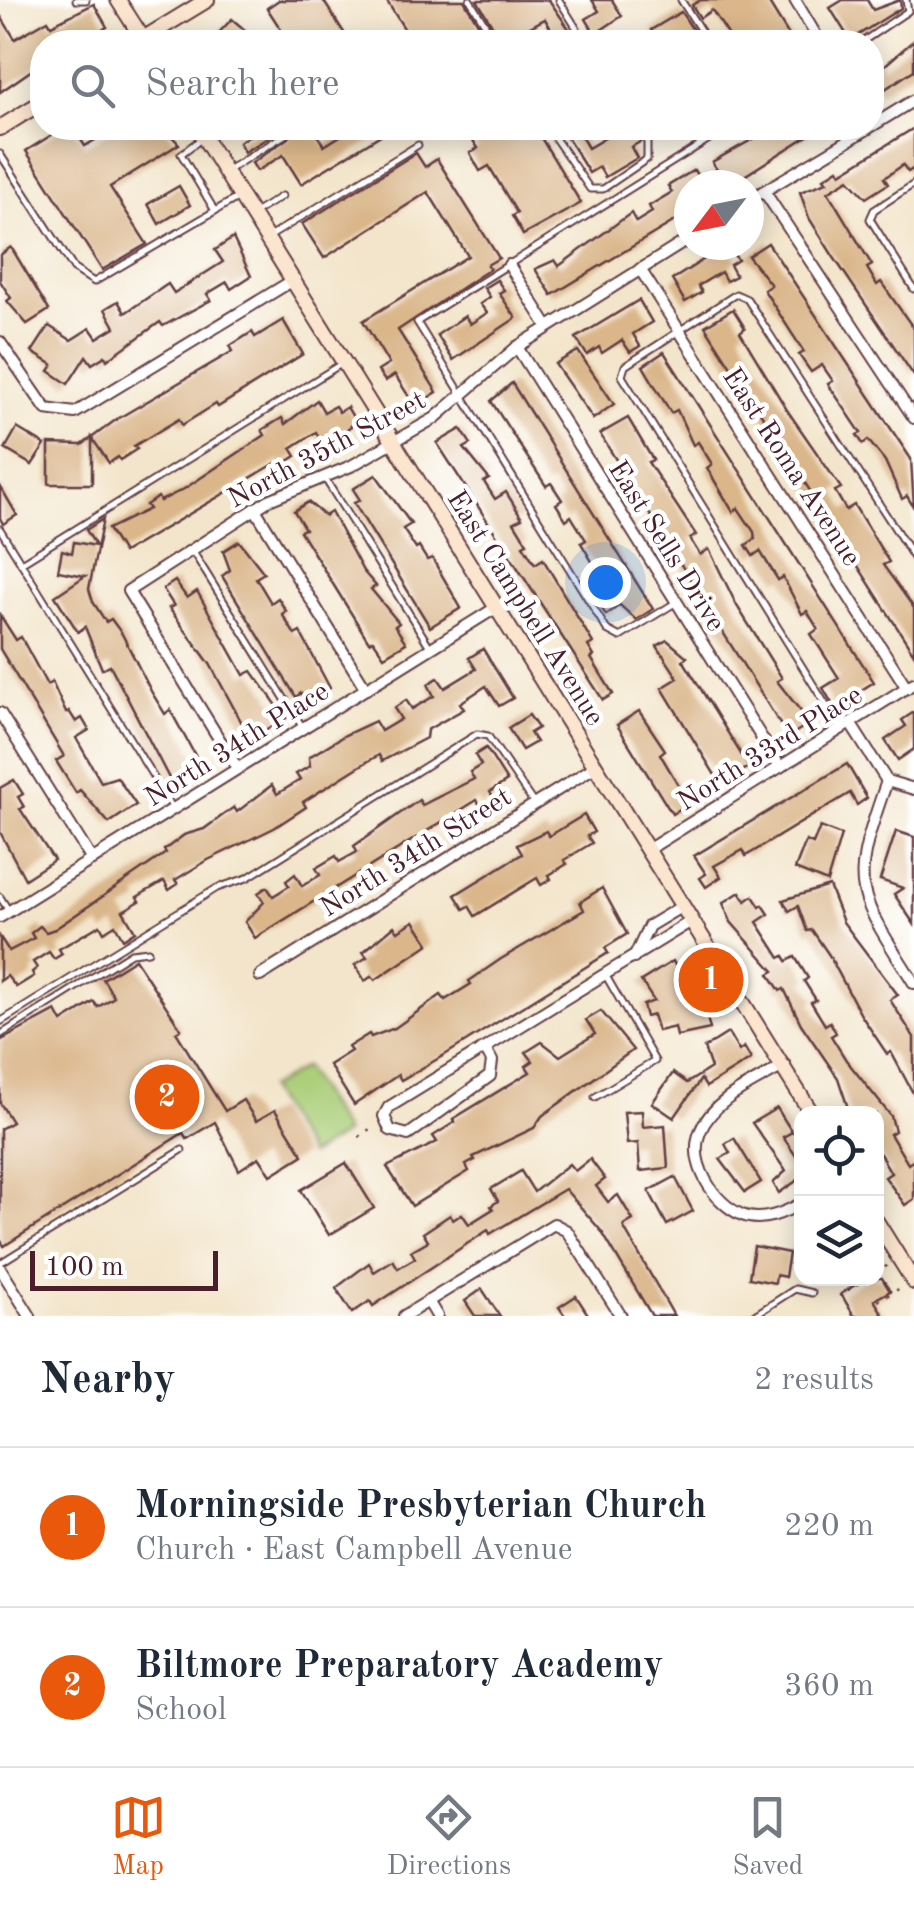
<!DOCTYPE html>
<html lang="en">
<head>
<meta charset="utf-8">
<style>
  body { margin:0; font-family:"Old Standard TT",serif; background:#f2f2f3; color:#1f2937 }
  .controls { position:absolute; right:30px; bottom:30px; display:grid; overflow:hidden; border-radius:20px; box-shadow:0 5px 25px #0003 }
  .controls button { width:90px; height:90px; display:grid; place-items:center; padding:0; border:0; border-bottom:2px solid #e0e1e3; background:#fff; color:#1f2937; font:50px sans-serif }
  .compass { position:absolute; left:674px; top:170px; width:90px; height:90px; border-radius:50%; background:#fff; box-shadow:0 5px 25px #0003; rotate:238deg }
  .scale { position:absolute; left:30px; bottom:25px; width:188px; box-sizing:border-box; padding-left:10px; border:5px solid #4a1f2b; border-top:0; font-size:28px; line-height:35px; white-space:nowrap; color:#4a1f2b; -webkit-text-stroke:8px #fff; paint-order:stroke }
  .you { position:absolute; left:605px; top:582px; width:35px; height:35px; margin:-25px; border:8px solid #fff; border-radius:50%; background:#1a73e8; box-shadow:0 0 0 15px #1a73e833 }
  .badge { display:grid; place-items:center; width:65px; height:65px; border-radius:50%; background:#ea580c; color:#fff; font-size:32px; font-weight:700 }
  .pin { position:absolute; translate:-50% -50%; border:5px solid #fff; box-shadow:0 2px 10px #0006 }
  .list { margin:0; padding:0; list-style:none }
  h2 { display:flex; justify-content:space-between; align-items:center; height:130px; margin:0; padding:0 40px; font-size:42px }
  h2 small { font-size:32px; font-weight:400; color:#747a83 }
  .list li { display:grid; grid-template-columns:65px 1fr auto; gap:30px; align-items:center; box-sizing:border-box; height:160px; padding:0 40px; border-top:2px solid #e0e1e3 }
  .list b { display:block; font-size:38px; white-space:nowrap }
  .list p { margin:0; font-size:32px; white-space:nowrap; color:#747a83 }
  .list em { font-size:32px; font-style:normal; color:#747a83 }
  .icon { flex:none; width:55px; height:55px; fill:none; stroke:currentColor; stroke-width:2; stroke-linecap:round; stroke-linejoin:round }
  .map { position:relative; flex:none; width:914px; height:1316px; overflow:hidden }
  .search { position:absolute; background:#fff; box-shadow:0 5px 25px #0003; left:30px; right:30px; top:30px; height:110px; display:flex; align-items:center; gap:25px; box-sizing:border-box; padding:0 35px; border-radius:40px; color:#747a83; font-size:38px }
  .sheet { height:450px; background:#fff }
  nav { display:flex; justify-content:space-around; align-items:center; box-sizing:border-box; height:140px; border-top:2px solid #e0e1e3; background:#fff; font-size:28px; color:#747a83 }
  nav a { display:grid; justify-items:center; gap:5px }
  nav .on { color:#ea580c }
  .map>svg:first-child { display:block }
  .green { fill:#a9cd76; stroke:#7a7650; stroke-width:2.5 }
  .building { fill:#dab68a }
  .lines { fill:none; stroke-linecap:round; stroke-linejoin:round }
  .lane-casing { stroke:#633d43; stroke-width:9 }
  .street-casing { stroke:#633d43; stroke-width:14 }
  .secondary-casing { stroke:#633d43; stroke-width:18 }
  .path { stroke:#633d43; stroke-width:2.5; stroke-dasharray:2.5 8; stroke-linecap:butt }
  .lane { stroke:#fff; stroke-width:5 }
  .street { stroke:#fff; stroke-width:10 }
  .secondary { stroke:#fbe5cf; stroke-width:14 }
  .labels { text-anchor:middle; stroke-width:9; stroke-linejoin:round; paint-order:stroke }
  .street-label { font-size:28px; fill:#4a1f2b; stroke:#fff }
</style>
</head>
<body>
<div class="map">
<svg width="914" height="1316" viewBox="0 0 914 1316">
  <rect width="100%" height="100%" fill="#fff"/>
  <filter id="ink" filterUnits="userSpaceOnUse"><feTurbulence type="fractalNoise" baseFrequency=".01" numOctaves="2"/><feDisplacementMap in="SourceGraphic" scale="20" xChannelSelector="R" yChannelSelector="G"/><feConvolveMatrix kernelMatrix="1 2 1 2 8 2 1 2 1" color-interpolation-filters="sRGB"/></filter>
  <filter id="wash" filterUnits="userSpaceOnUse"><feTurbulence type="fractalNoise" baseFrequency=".0048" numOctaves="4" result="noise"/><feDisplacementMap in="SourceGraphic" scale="40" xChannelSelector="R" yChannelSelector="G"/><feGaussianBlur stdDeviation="2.25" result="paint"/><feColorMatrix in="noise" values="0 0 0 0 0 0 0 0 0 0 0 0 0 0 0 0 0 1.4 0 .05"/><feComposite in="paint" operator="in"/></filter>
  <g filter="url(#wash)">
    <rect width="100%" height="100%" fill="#f3e5cb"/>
    <path class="green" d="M 304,1067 L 345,1133 L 309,1156 L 268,1089 Z"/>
    <g id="blocks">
      <g class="building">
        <path d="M 279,0 L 323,0 L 350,42 L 289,42 L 267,8 Z"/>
        <path d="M 386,0 L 464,0 L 489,42 L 455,42 L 449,33 L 433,42 L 391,42 L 407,33 Z"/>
        <path d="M 477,0 L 549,0 L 578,42 L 552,42 L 557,39 L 545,19 L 502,42 Z"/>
        <path d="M 592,0 L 612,0 L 622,16 L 595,34 L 586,19 L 599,11 Z"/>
        <path d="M 701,0 L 767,0 L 793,42 L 733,42 L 712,10 L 700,18 L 692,5 Z"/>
        <path d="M 843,0 L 867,0 L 873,10 L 900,0 L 901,8 L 850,40 L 830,8 Z"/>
        <path d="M 94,4 L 107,27 L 82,42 L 42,42 L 42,63 L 0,92 L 0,15 L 15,39 L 48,20 L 51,25 Z"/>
        <path d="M 681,12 L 701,42 L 659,42 L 651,30 Z"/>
        <path d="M 232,19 L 246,31 L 255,42 L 210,42 Z"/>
        <path d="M 914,40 L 914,70 L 879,93 L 872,82 L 872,62 L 878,58 L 883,67 Z"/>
        <path d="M 63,128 L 73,128 L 85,146 L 115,128 L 164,128 L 179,144 L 110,187 L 147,244 L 102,270 L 26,151 Z"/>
        <path d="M 263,128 L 285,128 L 244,152 L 239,142 Z"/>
        <path d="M 302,128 L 313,128 L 324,146 L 353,128 L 392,128 L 301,184 L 283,155 L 257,171 L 252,163 Z"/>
        <path d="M 465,128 L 535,128 L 581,203 L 523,235 L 512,216 L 517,213 L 489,166 L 480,171 L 470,153 L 478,148 Z"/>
        <path d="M 561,128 L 576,128 L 588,148 L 622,128 L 632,128 L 640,142 L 631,147 L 637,158 L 605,177 L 599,167 L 589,173 Z"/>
        <path d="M 773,128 L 820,128 L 730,185 L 689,185 L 689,210 L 678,219 L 552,295 L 535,269 L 555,260 L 559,266 L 631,213 L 636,222 L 652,212 L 649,206 L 672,192 L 668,186 L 694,170 L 700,180 L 717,170 L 712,162 Z"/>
        <path d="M 914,128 L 914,168 L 908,172 L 903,165 L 884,178 L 888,184 L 866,198 L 849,179 L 828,192 L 872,265 L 867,268 L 877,285 L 881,282 L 914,329 L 914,376 L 833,256 L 809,218 L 800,192 L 827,182 L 824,178 L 838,169 L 841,173 Z"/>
        <path d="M 416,153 L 425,167 L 437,159 L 499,258 L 487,265 L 490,269 L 398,330 L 437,392 L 415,406 L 395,375 L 385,381 L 378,371 L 389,364 L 363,321 L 468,256 L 428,192 L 324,258 L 302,224 Z"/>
        <path d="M 179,186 L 190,205 L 159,224 L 148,204 Z"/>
        <path d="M 233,238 L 251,276 L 231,289 L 227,282 L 207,294 L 211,300 L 163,326 L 160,322 L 107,360 L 105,356 L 92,364 L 86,356 L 68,384 L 49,371 L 53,365 L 32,352 L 49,326 L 71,340 L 90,328 L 97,338 L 115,327 L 105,309 L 118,301 L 125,313 L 168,284 L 174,293 L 223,262 L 215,250 Z"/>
        <path d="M 768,243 L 911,459 L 914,508 L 907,496 L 902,499 L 885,461 L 868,440 L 863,444 L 857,435 L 861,433 L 828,384 L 833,381 L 822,365 L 811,372 L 799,355 L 804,352 L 764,290 L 771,285 L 748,256 Z"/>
        <path d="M 726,245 L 738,260 L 730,265 L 736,276 L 726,281 L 721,272 L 698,286 L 702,292 L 685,302 L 672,280 Z"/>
        <path d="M 11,247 L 49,310 L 27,324 L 7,301 L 11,298 L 0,281 L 0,255 Z"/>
        <path d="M 497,280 L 504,290 L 499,293 L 516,318 L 453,360 L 437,335 L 465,316 L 470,324 L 487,313 L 480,304 L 490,297 L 484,288 Z"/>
        <path d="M 639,300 L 652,322 L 633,334 L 640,346 L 630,352 L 622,340 L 602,353 L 599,347 L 587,355 L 576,338 Z"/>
        <path d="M 733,309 L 745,328 L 740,332 L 787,410 L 841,488 L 835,491 L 846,510 L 854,505 L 889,562 L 883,565 L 914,608 L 914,654 L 705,326 Z"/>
        <path d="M 283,320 L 303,354 L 218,407 L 216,404 L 182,425 L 179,419 L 134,446 L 137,449 L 120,460 L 118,457 L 109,463 L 92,438 L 92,484 L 49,484 L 49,444 L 82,445 L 117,419 L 233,351 L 230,346 L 252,332 L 255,337 Z"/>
        <path d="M 578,351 L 614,404 L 593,419 L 555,364 Z"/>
        <path d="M 664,352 L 874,682 L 834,707 L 823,688 L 839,678 L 811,634 L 818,629 L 807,611 L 802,614 L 783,577 L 778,580 L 760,551 L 753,556 L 746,545 L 755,539 L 754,532 L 738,508 L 733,512 L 707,468 L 712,464 L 698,442 L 693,445 L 677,410 L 671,413 L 643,366 Z"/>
        <path d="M 512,383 L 653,609 L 636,620 L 620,605 L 606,615 L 600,606 L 613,597 L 581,543 L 586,540 L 571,516 L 566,520 L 556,504 L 562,500 L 551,483 L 546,486 L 491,401 Z"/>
        <path d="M 317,400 L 324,412 L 335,406 L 339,412 L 347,407 L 356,422 L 324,447 L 316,432 L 291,448 L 296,456 L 283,464 L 281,460 L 123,553 L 108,529 L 149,509 L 146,505 L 158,497 L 160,501 L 184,489 L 265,435 L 262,430 L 282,418 L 285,424 Z"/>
        <path d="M 628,418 L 653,460 L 648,462 L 696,535 L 690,539 L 700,555 L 709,549 L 737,606 L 782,678 L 777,681 L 810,723 L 788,737 L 600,434 Z"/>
        <path d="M 17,428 L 45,445 L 32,465 L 5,449 Z"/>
        <path d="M 461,429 L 471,444 L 464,448 L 489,479 L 484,482 L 495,499 L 506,492 L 522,518 L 514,522 L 527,543 L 523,545 L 535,564 L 543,559 L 593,643 L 588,646 L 594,656 L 591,658 L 613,694 L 603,700 L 437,443 Z"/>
        <path d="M 376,475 L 411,524 L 403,529 L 416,549 L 419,547 L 427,560 L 432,558 L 461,608 L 430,627 L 354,503 L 360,500 L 353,489 Z"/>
        <path d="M 0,486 L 17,515 L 3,524 L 0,518 Z"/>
        <path d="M 308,502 L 325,516 L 331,512 L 363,571 L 376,586 L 371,589 L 399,623 L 395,626 L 406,643 L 384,656 L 373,640 L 369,642 L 300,531 L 305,529 L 294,511 Z"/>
        <path d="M 103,519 L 89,589 L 93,602 L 106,622 L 111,619 L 122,634 L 152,693 L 165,714 L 170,710 L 201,766 L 172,784 L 110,665 L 102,669 L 85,627 L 78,632 L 55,596 L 85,576 L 58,571 L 62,550 L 72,553 L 74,542 L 96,546 L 86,530 Z"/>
        <path d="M 239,541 L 264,573 L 256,578 L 271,603 L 278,598 L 286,611 L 282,614 L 295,635 L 300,632 L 330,688 L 308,703 L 301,693 L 296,697 L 222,576 L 230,570 L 223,551 Z"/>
        <path d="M 175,581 L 187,598 L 197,591 L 244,675 L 252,671 L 286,718 L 254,737 L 242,723 L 210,664 L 169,608 L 174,606 L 163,589 Z"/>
        <path d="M 0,615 L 16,640 L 21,637 L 47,685 L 52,682 L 66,713 L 69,711 L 76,722 L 82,718 L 89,730 L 76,738 L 101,782 L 117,777 L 136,805 L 109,823 L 80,790 L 76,793 L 56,761 L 64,756 L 0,649 Z"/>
        <path d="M 667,640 L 687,657 L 683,660 L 749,767 L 733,776 L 730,772 L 718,780 L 662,688 L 678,678 L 657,646 Z"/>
        <path d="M 483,649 L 513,698 L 499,706 L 486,686 L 460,703 L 464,709 L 427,730 L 426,738 L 382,761 L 379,755 L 360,766 L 303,802 L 306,807 L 274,828 L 208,860 L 175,880 L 178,884 L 169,890 L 164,881 L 137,897 L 140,901 L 123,911 L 135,931 L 123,939 L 115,925 L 104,932 L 100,925 L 59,949 L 62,954 L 54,959 L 49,952 L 33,962 L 37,968 L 32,972 L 34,976 L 16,987 L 7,976 L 0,981 L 0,937 L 9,951 L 34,938 L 31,933 L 40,926 L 46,932 L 55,929 L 166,853 L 164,850 L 184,835 L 204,829 L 234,807 L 237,812 L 272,785 L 277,794 L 300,780 L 296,774 L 310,766 L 309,757 L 345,735 L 375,721 L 381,731 L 401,719 L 394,708 L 406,700 L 412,709 L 434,696 L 428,684 L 438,678 L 445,688 L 476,669 L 469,658 Z"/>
        <path d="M 639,711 L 665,750 L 660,754 L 689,803 L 672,814 L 617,725 Z"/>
        <path d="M 914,712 L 914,749 L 898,760 L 885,740 L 906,726 L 902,720 Z"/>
        <path d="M 529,715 L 538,728 L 530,733 L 536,742 L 522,750 L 508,728 Z"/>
        <path d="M 486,748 L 507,781 L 490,792 L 494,799 L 481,807 L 477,800 L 255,938 L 245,922 L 264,902 L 258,893 L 267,887 L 273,896 L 289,886 L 286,881 L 295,874 L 302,886 L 320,875 L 316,868 L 336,856 L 339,862 L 357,852 L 354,846 L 419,800 L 422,805 L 474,779 L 470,772 L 481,765 L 475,755 Z"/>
        <path d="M 847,764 L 867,798 L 857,805 L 850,793 L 746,856 L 743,850 L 714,866 L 721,877 L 706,887 L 700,878 L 706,874 L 694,856 Z"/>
        <path d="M 14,780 L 23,794 L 18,797 L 24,807 L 20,809 L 54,860 L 25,879 L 0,832 L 0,788 Z"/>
        <path d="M 584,815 L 594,832 L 587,836 L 592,843 L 564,860 L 567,864 L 549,875 L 551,879 L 541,885 L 537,878 L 475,916 L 469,906 L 464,909 L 455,895 L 522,854 L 517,845 L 546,831 L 549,836 Z"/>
        <path d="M 820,827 L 841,835 L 827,882 L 795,869 L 806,841 L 813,844 Z"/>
        <path d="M 896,831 L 914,837 L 914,924 L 894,894 L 903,888 L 880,880 Z"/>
        <path d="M 829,886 L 843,922 L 898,995 L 890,1000 L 914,1037 L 914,1095 L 891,1052 L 887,1054 L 861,1015 L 829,955 L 812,930 L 807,931 L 798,906 L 789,911 L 783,900 Z"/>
        <path d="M 602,888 L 627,934 L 605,948 L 608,953 L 448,1053 L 401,1080 L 398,1075 L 354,1105 L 329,1065 L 351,1051 L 348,1047 L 369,1034 L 371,1037 L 395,1028 L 441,995 L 445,1000 L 471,984 L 469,981 L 501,959 L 584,910 L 580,902 Z"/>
        <path d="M 740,892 L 746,901 L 753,896 L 760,907 L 763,905 L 769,914 L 757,922 L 780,958 L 784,956 L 787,961 L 795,957 L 808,978 L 804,981 L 816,1000 L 811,1002 L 825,1025 L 830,1022 L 836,1033 L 831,1036 L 846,1060 L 891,1116 L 895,1131 L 890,1134 L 908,1164 L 914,1160 L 914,1199 L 905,1205 L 885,1177 L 891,1173 L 880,1154 L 876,1156 L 876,1114 L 850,1114 L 838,1078 L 801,1024 L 784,989 L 780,991 L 769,974 L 774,971 L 731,922 L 723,903 Z"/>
        <path d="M 414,921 L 429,944 L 375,980 L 372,976 L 365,981 L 355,965 L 367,957 L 363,952 L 394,926 L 398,931 Z"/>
        <path d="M 135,959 L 181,1029 L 176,1032 L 225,1111 L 243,1100 L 256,1121 L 275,1110 L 303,1155 L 271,1175 L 259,1157 L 239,1170 L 215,1122 L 187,1139 L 183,1133 L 4,1246 L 0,1239 L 0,1129 L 12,1122 L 0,1103 L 0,1041 L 56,1011 L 62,1022 L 94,1002 L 98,1007 L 114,997 L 103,979 Z"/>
        <path d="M 673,961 L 690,998 L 701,995 L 710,1029 L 677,1036 L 675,1027 L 658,1031 L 653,1015 L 646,1017 L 643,1005 L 654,1001 L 641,981 Z"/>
        <path d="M 601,1011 L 633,1050 L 542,1116 L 534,1128 L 473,1157 L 475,1160 L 466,1165 L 469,1171 L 412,1206 L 387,1167 L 437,1142 L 433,1136 L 455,1122 L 453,1119 L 530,1072 L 526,1066 L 533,1061 L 526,1052 L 542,1042 L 560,1056 L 595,1034 L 586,1020 Z"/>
        <path d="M 728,1033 L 739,1051 L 744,1047 L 751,1059 L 706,1087 L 701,1079 L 674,1118 L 652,1103 L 673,1073 L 687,1083 L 711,1068 L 704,1048 Z"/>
        <path d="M 777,1108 L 792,1132 L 783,1137 L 796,1156 L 802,1152 L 802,1177 L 779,1193 L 773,1183 L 786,1171 L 752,1123 Z"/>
        <path d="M 642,1111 L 643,1127 L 665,1125 L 668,1168 L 640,1171 L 638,1143 L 627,1144 L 624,1112 Z"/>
        <path d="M 734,1138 L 761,1182 L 745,1192 L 720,1159 L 730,1153 L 725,1144 Z"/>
        <path d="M 590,1159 L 605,1179 L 596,1186 L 608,1202 L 618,1195 L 633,1220 L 623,1226 L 674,1316 L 652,1316 L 602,1232 L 565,1189 L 490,1234 L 488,1230 L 373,1306 L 370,1301 L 352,1313 L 336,1288 L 369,1263 L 374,1272 L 393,1260 L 398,1268 L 415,1258 L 411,1251 L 428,1241 L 423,1233 L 450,1215 L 453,1220 L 462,1214 L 469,1224 L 493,1209 L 491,1206 L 498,1201 L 491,1189 L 521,1171 L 534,1192 L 569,1164 L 575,1171 Z"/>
        <path d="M 346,1163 L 374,1208 L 329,1235 L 301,1190 Z"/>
        <path d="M 675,1177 L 693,1211 L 667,1225 L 649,1191 Z"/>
        <path d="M 754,1246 L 789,1253 L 785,1277 L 776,1275 L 775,1283 L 749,1278 Z"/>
        <path d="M 866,1278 L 882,1278 L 890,1291 L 874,1300 L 884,1316 L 854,1316 L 841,1294 Z"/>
        <path d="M 482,1289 L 500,1316 L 475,1316 L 465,1301 Z"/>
        <path d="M 576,1296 L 589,1316 L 565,1316 L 559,1307 Z"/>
      </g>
    </g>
  </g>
  <g filter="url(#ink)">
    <use href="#blocks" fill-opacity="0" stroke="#633d43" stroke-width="2.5"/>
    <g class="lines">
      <defs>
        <g id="lane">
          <path d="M 76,0 L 86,0"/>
          <path d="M 470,0 L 496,42"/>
          <path d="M 559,0 L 585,42"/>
          <path d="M 681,0 L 708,42"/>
          <path d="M 862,42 L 908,11 L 906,0"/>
          <path d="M 548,128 L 590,189 L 603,189 L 647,159 L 647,142 L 638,128"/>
          <path d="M 201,139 L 181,154 L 215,211"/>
          <path d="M 0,154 L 74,269 L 94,282 L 237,198"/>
          <path d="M 228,170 L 296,128"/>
          <path d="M 914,184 L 874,210 L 870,219 L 914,289"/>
          <path d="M 256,212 L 282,196"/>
          <path d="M 269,237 L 418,145"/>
          <path d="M 324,477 L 430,647"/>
          <path d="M 0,529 L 172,807"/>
          <path d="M 193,552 L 303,728"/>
          <path d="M 21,563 L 341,364"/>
          <path d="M 675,603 L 620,637 L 607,630 L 417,322 L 727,128"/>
          <path d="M 839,726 L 622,376 L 625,366 L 736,294 L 747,299 L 914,558"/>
          <path d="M 0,897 L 9,911"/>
          <path d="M 0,1022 L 217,888 L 247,878 L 477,734 L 488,736 L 534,804"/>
          <path d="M 0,1035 L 131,953 L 148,951"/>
          <path d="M 595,1097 L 655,1061 L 606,976"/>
          <path d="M 0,1263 L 182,1150"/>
          <path d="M 753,1316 L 795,1289 L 812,1293"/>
        </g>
        <g id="street">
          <path d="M 795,0 L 820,42"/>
          <path d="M 872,126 L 914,100"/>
          <path d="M 764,191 L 914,418"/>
          <path d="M 749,200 L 869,128"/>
          <path d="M 509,265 L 548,327"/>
          <path d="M 640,269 L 907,688"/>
          <path d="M 0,342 L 46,409 L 75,413 L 295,279"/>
          <path d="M 517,347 L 780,767"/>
          <path d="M 255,509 L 366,689"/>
          <path d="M 0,713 L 92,860"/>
          <path d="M 850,723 L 887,781 L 914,789"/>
          <path d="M 237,768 L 128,591 L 269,500 L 351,466 L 435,418 L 517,347 L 689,239"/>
          <path d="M 887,781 C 849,890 853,886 914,983"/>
          <path d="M 649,849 L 914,683"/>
          <path d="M 0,917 L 497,607"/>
          <path d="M 634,958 L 649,926 L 684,905"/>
          <path d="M 260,976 L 596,766"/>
          <path d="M 486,1050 L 492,1061 L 490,1076 L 408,1135 L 390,1130 L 384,1116 L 389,1107 L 693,920"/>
          <path d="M 785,1065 C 756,1082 713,1099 700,1132 C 688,1162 713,1203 742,1215 C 762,1223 784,1213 802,1203"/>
          <path d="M 0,1268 L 30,1316"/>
          <path d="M 428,1301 L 437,1316"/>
          <path d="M 404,1316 L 554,1224 L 567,1231 L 621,1316"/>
        </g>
        <g id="secondary">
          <path d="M 118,0 L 145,42"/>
          <path d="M 138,42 L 207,0"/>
          <path d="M 0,128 L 42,102"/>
          <path d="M 198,128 L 812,1114"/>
          <path d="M 876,1221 L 914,1282"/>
        </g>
      </defs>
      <use href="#lane" class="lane-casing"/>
      <use href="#street" class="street-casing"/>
      <use href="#secondary" class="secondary-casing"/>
      <g class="path">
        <path d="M 359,1137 L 374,1126"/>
        <path d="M 876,1273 L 888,1265"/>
        <path d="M 839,1296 L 867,1278"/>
        <path d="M 878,1301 L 902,1287"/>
      </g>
      <use href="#lane" class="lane"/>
      <use href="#street" class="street"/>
      <use href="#secondary" class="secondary"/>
    </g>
  </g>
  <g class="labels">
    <g class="street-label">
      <text transform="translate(326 448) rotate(-28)" y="10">North 35th Street</text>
      <text transform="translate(793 466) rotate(57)" y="10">East Roma Avenue</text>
      <text transform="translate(668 545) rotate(58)" y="10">East Sells Drive</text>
      <text transform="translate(527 607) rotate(58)" y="10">East Campbell Avenue</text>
      <text transform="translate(236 743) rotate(-32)" y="10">North 34th Place</text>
      <text transform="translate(769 747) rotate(-32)" y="10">North 33rd Place</text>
      <text transform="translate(415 851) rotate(-32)" y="10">North 34th Street</text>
    </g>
  </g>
</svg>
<div class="controls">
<button><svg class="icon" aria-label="locate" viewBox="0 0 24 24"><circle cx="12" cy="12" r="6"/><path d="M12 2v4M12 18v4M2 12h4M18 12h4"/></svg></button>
<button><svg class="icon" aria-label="layers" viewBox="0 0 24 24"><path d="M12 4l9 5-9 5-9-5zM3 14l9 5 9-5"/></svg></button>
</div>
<svg class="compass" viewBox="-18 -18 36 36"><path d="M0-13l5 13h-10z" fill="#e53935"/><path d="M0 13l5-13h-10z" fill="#747a83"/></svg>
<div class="scale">100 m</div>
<div class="you"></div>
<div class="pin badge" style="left:711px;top:980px">1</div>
<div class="pin badge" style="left:167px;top:1097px">2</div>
<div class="search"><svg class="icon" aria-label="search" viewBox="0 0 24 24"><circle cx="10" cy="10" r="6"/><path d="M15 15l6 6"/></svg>Search here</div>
</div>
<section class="sheet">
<h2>Nearby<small>2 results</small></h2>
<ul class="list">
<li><span class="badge">1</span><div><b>Morningside Presbyterian Church</b><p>Church · East Campbell Avenue</p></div><em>220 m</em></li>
<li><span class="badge">2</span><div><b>Biltmore Preparatory Academy</b><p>School</p></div><em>360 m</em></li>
</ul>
</section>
<nav>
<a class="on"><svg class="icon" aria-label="map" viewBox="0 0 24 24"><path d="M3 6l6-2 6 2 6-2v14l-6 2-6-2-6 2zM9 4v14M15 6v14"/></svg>Map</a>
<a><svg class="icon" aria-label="directions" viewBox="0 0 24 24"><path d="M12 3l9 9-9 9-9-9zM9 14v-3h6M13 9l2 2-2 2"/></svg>Directions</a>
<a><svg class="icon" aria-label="saved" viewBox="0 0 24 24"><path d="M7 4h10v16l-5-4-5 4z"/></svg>Saved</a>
</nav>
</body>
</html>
